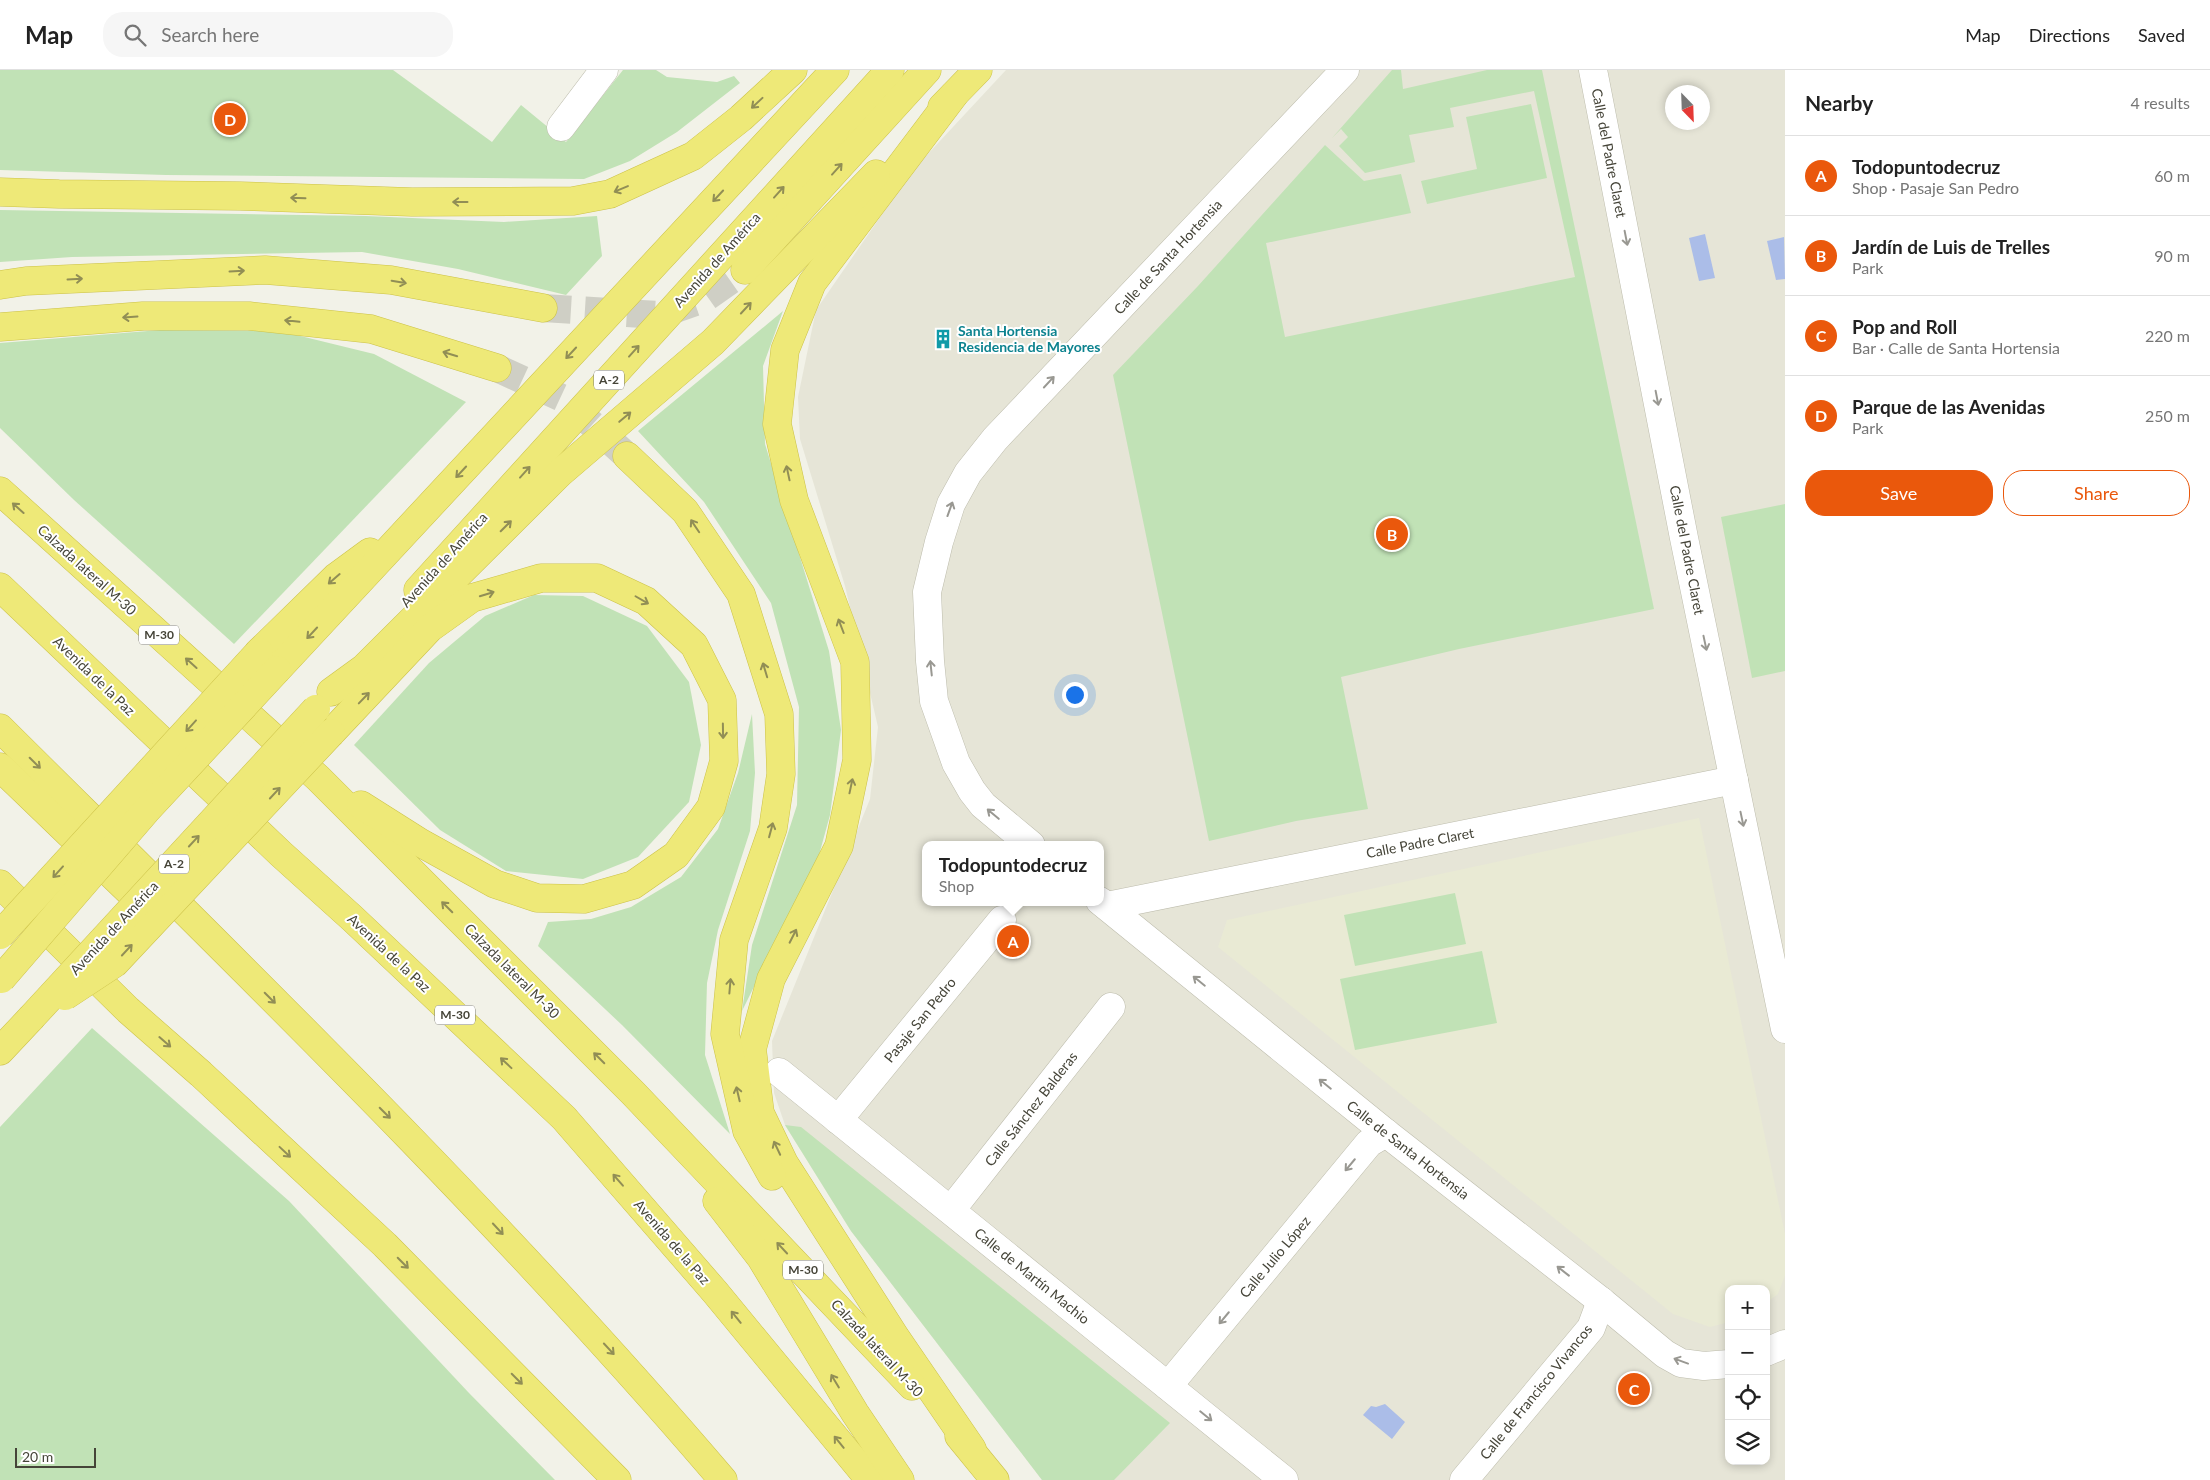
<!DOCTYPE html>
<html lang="en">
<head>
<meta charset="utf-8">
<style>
  body { margin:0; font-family:Lato,sans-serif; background:#f6f6f6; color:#222 }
  .controls { position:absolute; right:15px; bottom:15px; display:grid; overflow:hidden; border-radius:10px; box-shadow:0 2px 8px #0003 }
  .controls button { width:45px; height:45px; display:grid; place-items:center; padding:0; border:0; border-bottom:1px solid #e0e0e0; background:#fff; color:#222; font:25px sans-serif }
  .compass { position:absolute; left:1665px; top:15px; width:45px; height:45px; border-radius:50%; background:#fff; box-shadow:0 2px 8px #0003; rotate:157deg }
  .scale { position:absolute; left:15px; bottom:12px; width:81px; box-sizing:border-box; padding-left:5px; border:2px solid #454438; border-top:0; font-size:14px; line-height:18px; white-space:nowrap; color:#454438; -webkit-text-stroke:4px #fff; paint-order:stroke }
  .you { position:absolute; left:1074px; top:624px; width:18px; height:18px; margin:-12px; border:4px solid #fff; border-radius:50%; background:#1a73e8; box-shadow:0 0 0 8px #1a73e833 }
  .badge { display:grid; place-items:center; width:32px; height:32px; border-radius:50%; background:#ea580c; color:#fff; font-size:16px; font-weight:700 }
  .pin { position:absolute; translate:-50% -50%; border:2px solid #fff; box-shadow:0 1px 5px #0006 }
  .popup { position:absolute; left:922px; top:771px; width:182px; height:65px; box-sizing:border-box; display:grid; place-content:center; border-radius:10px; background:#fff; filter:drop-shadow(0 1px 4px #0005); font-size:16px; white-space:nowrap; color:#767676 }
  .popup b { font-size:19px; color:#222 }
  .popup::after { content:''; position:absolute; left:50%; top:100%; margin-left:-10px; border:10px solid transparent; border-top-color:#fff }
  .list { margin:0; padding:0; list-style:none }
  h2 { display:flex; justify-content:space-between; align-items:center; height:65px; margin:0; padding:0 20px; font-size:21px }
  h2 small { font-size:16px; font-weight:400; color:#767676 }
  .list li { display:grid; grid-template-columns:32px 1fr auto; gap:15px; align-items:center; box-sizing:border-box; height:80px; padding:0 20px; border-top:1px solid #e0e0e0 }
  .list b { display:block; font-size:19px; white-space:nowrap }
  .list p { margin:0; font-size:16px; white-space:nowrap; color:#767676 }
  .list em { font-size:16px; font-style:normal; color:#767676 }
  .actions { display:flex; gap:10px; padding:15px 20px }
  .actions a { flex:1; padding:11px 0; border:1px solid #ea580c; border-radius:20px; text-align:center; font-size:18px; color:#ea580c }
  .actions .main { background:#ea580c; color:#fff }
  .icon { flex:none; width:28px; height:28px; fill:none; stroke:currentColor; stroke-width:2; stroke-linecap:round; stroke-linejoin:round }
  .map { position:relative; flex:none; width:1785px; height:1410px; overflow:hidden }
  header { display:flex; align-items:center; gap:30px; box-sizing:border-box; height:70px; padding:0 25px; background:#fff; border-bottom:1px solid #e0e0e0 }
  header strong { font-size:24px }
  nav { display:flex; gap:28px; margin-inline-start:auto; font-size:18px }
  .search { width:350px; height:45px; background:#f6f6f6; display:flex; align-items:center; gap:12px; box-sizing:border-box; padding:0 18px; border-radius:20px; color:#767676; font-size:19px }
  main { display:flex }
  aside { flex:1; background:#fff }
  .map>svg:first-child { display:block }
  .residential { fill:#e6e5d7; fill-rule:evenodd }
  .education { fill:#e9ead4 }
  .green { fill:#c1e2b6 }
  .water { fill:#abbde8 }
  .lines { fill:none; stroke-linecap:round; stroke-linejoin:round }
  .highway-tunnel { stroke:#cfcfc5; stroke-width:28; stroke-dasharray:28 14; stroke-linecap:butt }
  .street-casing { stroke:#bdbcac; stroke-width:29 }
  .highway-casing { stroke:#ccc249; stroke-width:29 }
  .street { stroke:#fff; stroke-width:28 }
  .highway { stroke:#eee978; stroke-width:28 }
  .highway-bridge-casing { stroke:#ccc249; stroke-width:29; stroke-linecap:butt }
  .highway-bridge { stroke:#eee978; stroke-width:28 }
  .oneway { stroke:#918e55 }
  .oneway2 { stroke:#999892 }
  .labels { text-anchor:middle; stroke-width:4; stroke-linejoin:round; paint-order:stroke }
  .shield { fill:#fff; stroke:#7d7c74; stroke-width:1 }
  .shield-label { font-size:12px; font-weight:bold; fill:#454438 }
  .street-label { font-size:14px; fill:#454438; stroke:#fff }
  .culture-label { font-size:14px; font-weight:bold; fill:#0d838f; stroke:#fff; text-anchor:start }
</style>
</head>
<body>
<header>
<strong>Map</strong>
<div class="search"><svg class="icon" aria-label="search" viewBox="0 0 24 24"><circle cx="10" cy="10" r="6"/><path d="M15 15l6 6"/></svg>Search here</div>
<nav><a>Map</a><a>Directions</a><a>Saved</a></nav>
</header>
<main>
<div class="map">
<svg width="1785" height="1410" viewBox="0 0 1785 1410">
  <rect width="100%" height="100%" fill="#f2f2e8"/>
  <path class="residential" d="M 1006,0 L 1785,0 L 1785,1410 L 1042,1410 L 851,1161 L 785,1055 L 774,1023 L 772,971 L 870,729 L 878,657 L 845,516 L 800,369 L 798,327 L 816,240 L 912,101 ZM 1672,22 L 1702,22 L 1702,52 L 1672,52 ZM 926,775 L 1100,775 L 1100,832 L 926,832 ZM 1729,1219 L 1766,1219 L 1766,1391 L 1729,1391 Z"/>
  <path class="education" d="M 1699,748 L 1785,1164 L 1785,1205 L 1778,1224 L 1766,1233 L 1766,1219 L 1729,1219 L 1729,1252 L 1710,1257 L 1673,1244 L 1218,877 L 1227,850 Z"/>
  <g class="green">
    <path d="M 0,0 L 393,0 L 492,72 L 521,35 L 566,72 L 623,0 L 656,0 L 667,7 L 717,12 L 734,6 L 740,13 L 677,62 L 630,91 L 584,109 L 166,105 L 0,100 Z"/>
    <path d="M 1392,0 L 1401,0 L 1403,19 L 1487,0 L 1542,0 L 1654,539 L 1459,579 L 1341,607 L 1368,739 L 1296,751 L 1209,771 L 1113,305 L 1198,216 L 1325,75 L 1364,111 L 1401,104 L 1411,143 L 1266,173 L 1285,267 L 1575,207 L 1534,21 L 1450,38 L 1454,57 L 1409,65 L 1415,92 L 1365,103 L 1339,76 L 1348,67 L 1341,59 L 1332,68 Z"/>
    <path d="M 1531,34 L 1547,108 L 1427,134 L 1421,111 L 1477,99 L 1466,47 Z"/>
    <path d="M 0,140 L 366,146 L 504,152 L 597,146 L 602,186 L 566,225 L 458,199 L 362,182 L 72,187 L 0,192 Z"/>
    <path d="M 783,241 L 763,296 L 765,374 L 829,581 L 841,660 L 830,745 L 819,785 L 742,941 L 752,875 L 797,735 L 799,637 L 771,533 L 704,432 L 638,361 Z"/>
    <path d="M 160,260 L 280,261 L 374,284 L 466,332 L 234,574 L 74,430 L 0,358 L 0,273 Z"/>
    <path d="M 1785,434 L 1785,601 L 1752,608 L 1721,447 Z"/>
    <path d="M 534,525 L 583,526 L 647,556 L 689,612 L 701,675 L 689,732 L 638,787 L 583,809 L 506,801 L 440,760 L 354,675 L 429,593 L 485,546 Z"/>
    <path d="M 752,644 L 755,703 L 750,761 L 718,860 L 707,913 L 705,985 L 730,1064 L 622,955 L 538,876 L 548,852 L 591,849 L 631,837 L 681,807 L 718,759 L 738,703 Z"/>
    <path d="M 1455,823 L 1466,874 L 1355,896 L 1344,845 Z"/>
    <path d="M 1482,881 L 1497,953 L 1355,980 L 1340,909 Z"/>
    <path d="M 92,958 L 289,1131 L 469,1323 L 555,1410 L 0,1410 L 0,1057 Z"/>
    <path d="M 785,1055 L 801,1057 L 1170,1353 L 1114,1410 L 1042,1410 L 851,1161 Z"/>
  </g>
  <g class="water">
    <path d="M 1705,164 L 1715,208 L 1699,211 L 1689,168 Z"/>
    <path d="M 1784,167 L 1785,209 L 1776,210 L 1767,171 Z"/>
    <path d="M 1385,1334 L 1405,1352 L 1392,1369 L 1363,1345 L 1371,1336 L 1376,1337 Z"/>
  </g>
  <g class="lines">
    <g class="highway-tunnel">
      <path d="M 543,238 L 658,245 L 704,229 L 745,200"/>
      <path d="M 497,298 L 564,329 L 627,386"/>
    </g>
    <defs>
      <g id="street">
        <path d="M 1593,0 L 1684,468 L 1785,959"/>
        <path d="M 561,57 L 604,0"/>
        <path d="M 1031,775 L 983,735 L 972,721 L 956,693 L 934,631 L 930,591 L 927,522 L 939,472 L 951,434 L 968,403 L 995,369 L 1345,0"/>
        <path d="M 1100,831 L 1386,1063 L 1601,1231 L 1665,1284 L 1681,1293 L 1704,1296 L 1729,1294"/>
        <path d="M 1107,836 L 1734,710"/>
        <path d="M 779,1002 L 1284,1410"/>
        <path d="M 838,1050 L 1002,850"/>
        <path d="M 951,1140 L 1111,937"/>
        <path d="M 1766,1282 L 1785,1274"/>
        <path d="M 1168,1316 L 1369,1073 L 1386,1063"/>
        <path d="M 1464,1410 L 1591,1258 L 1601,1231"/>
      </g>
      <g id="highway">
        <path d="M 954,25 L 812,213 L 785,280 L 777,354 L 794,430 L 855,592 L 857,690 L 839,776 L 771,909 L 752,979 L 760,1043 L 784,1093 L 896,1268 L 972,1379"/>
        <path d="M 942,37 L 978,0"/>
        <path d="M 0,122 L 59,124 L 240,126 L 412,132 L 573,131 L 610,124 L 693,86 L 741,48 L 793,0"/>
        <path d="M 745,200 L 927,0"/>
        <path d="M 0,215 L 26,211 L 265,200 L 391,210 L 543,238"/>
        <path d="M 0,257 L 143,246 L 249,246 L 371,259 L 497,298"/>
        <path d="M 627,386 L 685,441 L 741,524 L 779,644 L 781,704 L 773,758 L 734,870 L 725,964 L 747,1061 L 772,1106"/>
        <path d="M 0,421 L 318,708 L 633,1023 L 912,1316"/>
        <path d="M 0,517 L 281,784 L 352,848 L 564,1048 L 715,1222 L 870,1410"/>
        <path d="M 418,520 L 890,0"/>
        <path d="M 259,582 L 336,507 L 370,482"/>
        <path d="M 277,600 L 835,0"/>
        <path d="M 331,622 L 364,598 L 560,403 L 713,272 L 876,104"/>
        <path d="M 0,658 C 247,903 497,1145 723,1410"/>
        <path d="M 331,663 L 430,558 L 472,528 L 541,508 L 597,508 L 646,531 L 694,575 L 722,630 L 724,691 L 711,737 L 676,785 L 633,815 L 584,829 L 537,828 L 495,814 L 421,773 L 361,735"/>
        <path d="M 0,697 L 135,827 L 159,842"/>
        <path d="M 0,814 L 128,940 L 201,1004 L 385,1175 L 617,1410"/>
        <path d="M 0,981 L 31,948"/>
        <path d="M 717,1131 L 761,1188 L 855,1343 L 900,1410"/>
        <path d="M 959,1366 L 995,1410"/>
      </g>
    </defs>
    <use href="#street" class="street-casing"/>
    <use href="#highway" class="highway-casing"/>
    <use href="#street" class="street"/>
    <use href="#highway" class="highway"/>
    <defs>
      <g id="highway-bridge">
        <path d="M 0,865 L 259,582"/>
        <path d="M 1,909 L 146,741 L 277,600"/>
        <path d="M 65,926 L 115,893 L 331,663"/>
        <path d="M 31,948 L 316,639"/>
      </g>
    </defs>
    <use href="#highway-bridge" class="highway-bridge-casing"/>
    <use href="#highway-bridge" class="highway-bridge"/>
  </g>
  <defs><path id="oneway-shaft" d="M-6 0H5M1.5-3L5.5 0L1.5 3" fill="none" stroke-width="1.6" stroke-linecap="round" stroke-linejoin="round" transform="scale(1.25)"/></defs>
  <g class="oneway">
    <use href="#oneway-shaft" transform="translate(757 33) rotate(137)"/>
    <use href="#oneway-shaft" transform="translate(837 99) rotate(-48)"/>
    <use href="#oneway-shaft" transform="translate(621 119) rotate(157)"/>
    <use href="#oneway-shaft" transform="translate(779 122) rotate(-48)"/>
    <use href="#oneway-shaft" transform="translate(718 126) rotate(133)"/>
    <use href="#oneway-shaft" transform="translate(298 128) rotate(-178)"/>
    <use href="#oneway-shaft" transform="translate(460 132) rotate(180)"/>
    <use href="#oneway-shaft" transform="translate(237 201) rotate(-3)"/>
    <use href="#oneway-shaft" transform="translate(75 209) rotate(-3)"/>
    <use href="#oneway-shaft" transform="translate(399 212) rotate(10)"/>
    <use href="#oneway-shaft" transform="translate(746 238) rotate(-47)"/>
    <use href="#oneway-shaft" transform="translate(130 247) rotate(176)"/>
    <use href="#oneway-shaft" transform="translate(292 251) rotate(-174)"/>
    <use href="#oneway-shaft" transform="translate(634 281) rotate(-48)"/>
    <use href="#oneway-shaft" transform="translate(571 283) rotate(133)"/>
    <use href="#oneway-shaft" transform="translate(450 284) rotate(-163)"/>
    <use href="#oneway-shaft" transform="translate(625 347) rotate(-40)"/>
    <use href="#oneway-shaft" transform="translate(461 402) rotate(133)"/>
    <use href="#oneway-shaft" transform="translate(525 402) rotate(-48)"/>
    <use href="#oneway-shaft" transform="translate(788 403) rotate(-102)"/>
    <use href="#oneway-shaft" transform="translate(18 438) rotate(-138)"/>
    <use href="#oneway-shaft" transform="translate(506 456) rotate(-45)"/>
    <use href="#oneway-shaft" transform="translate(695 456) rotate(-124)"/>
    <use href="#oneway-shaft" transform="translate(334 509) rotate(139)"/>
    <use href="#oneway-shaft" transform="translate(487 524) rotate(-17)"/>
    <use href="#oneway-shaft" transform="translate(642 530) rotate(30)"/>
    <use href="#oneway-shaft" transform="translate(841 556) rotate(-111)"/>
    <use href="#oneway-shaft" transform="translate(312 563) rotate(133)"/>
    <use href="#oneway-shaft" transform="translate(191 593) rotate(-138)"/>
    <use href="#oneway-shaft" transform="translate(765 600) rotate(-107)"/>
    <use href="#oneway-shaft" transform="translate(364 628) rotate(-46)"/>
    <use href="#oneway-shaft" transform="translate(191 656) rotate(132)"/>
    <use href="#oneway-shaft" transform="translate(723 661) rotate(89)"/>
    <use href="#oneway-shaft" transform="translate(35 693) rotate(45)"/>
    <use href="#oneway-shaft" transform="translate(851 716) rotate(-78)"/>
    <use href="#oneway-shaft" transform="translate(275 723) rotate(-47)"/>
    <use href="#oneway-shaft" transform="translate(771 760) rotate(-75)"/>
    <use href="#oneway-shaft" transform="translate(194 771) rotate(-47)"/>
    <use href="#oneway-shaft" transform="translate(58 802) rotate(132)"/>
    <use href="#oneway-shaft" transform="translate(447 837) rotate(-135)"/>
    <use href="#oneway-shaft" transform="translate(793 866) rotate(-63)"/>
    <use href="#oneway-shaft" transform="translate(127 880) rotate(-47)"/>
    <use href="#oneway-shaft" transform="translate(730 916) rotate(-85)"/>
    <use href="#oneway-shaft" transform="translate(270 928) rotate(45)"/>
    <use href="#oneway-shaft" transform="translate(165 972) rotate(41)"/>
    <use href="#oneway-shaft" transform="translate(599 988) rotate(-135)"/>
    <use href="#oneway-shaft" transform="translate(506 993) rotate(-137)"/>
    <use href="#oneway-shaft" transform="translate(738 1024) rotate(-103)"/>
    <use href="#oneway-shaft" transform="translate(385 1043) rotate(45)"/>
    <use href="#oneway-shaft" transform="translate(777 1078) rotate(-115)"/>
    <use href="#oneway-shaft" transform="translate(285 1082) rotate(43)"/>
    <use href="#oneway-shaft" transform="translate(618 1110) rotate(-131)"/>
    <use href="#oneway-shaft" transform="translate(498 1159) rotate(47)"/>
    <use href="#oneway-shaft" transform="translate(782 1178) rotate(-133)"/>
    <use href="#oneway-shaft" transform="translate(403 1193) rotate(45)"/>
    <use href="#oneway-shaft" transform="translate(736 1247) rotate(-129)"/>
    <use href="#oneway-shaft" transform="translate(609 1279) rotate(47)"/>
    <use href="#oneway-shaft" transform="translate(517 1309) rotate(45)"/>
    <use href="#oneway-shaft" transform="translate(835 1311) rotate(-121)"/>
    <use href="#oneway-shaft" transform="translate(839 1372) rotate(-129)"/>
  </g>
  <g class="oneway2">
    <use href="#oneway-shaft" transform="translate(1626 168) rotate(79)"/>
    <use href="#oneway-shaft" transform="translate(1049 312) rotate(-47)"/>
    <use href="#oneway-shaft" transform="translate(1657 328) rotate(79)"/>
    <use href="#oneway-shaft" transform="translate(950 439) rotate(-70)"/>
    <use href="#oneway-shaft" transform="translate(1705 573) rotate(78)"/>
    <use href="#oneway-shaft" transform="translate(931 598) rotate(-96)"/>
    <use href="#oneway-shaft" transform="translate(993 744) rotate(-140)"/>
    <use href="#oneway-shaft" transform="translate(1742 749) rotate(78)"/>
    <use href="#oneway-shaft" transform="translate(1199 911) rotate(-141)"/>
    <use href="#oneway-shaft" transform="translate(1325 1014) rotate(-141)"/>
    <use href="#oneway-shaft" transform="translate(1350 1095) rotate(130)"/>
    <use href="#oneway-shaft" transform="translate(1563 1201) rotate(-142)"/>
    <use href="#oneway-shaft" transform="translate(1224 1248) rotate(130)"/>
    <use href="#oneway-shaft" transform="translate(1681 1291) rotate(-160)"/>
    <use href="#oneway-shaft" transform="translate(1206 1346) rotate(39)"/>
  </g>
  <defs>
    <symbol id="building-bare" viewBox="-9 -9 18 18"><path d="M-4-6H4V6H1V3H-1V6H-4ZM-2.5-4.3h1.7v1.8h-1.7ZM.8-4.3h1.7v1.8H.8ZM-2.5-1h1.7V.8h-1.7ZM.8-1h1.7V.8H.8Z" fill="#0f9aa8" stroke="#fff" stroke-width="2.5" paint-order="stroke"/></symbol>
  </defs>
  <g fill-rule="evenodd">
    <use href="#building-bare" x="929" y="255" width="28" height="28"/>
  </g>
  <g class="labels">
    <g class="shield">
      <rect x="594" y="300.5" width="30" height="19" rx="4"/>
      <rect x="139" y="555.5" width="40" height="19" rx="4"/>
      <rect x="159" y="784.5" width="30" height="19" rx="4"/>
      <rect x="435" y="935.5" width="40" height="19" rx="4"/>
      <rect x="783" y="1190.5" width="40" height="19" rx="4"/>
    </g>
    <g class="shield-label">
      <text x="609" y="314">A-2</text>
      <text x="159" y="569">M-30</text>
      <text x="174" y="798">A-2</text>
      <text x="455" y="949">M-30</text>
      <text x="803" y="1204">M-30</text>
    </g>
    <g class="street-label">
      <text transform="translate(1609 83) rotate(79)" y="5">Calle del Padre Claret</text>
      <text transform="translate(1168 187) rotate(-47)" y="5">Calle de Santa Hortensia</text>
      <text transform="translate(717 190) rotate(-48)" y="5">Avenida de América</text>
      <text transform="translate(1687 480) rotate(79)" y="5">Calle del Padre Claret</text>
      <text transform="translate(444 490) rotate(-48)" y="5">Avenida de América</text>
      <text transform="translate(87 500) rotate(42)" y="5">Calzada lateral M-30</text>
      <text transform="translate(94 606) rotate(44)" y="5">Avenida de la Paz</text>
      <text transform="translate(1420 773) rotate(-11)" y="5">Calle Padre Claret</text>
      <text transform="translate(114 858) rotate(-47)" y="5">Avenida de América</text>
      <text transform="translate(389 883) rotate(43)" y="5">Avenida de la Paz</text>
      <text transform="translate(512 901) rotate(45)" y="5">Calzada lateral M-30</text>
      <text transform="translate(920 950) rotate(-51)" y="5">Pasaje San Pedro</text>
      <text transform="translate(1031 1039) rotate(-52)" y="5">Calle Sánchez Balderas</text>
      <text transform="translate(1408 1080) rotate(38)" y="5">Calle de Santa Hortensia</text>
      <text transform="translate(672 1172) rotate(49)" y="5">Avenida de la Paz</text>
      <text transform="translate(1275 1187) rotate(-50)" y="5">Calle Julio López</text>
      <text transform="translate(1032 1206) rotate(39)" y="5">Calle de Martín Machio</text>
      <text transform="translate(877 1278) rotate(47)" y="5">Calzada lateral M-30</text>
      <text transform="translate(1536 1322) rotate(-51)" y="5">Calle de Francisco Vivancos</text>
    </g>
    <g class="culture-label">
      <text x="958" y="266">Santa Hortensia<tspan x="958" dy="16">Residencia de Mayores</tspan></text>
    </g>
  </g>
</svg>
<div class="controls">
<button>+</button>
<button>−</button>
<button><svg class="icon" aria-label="locate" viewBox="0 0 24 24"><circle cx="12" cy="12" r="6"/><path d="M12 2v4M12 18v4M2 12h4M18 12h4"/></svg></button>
<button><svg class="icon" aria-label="layers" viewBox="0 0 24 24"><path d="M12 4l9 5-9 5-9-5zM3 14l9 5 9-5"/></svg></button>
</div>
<svg class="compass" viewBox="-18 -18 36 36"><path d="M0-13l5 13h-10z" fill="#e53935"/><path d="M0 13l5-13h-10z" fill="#767676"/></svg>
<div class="scale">20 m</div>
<div class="you"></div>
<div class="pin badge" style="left:1013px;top:871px">A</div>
<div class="popup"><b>Todopuntodecruz</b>Shop</div>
<div class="pin badge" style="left:1392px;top:464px">B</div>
<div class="pin badge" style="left:1634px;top:1319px">C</div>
<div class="pin badge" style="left:230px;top:49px">D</div>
</div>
<aside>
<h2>Nearby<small>4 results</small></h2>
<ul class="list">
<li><span class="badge">A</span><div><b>Todopuntodecruz</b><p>Shop · Pasaje San Pedro</p></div><em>60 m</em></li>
<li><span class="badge">B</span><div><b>Jardín de Luis de Trelles</b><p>Park</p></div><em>90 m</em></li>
<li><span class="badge">C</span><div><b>Pop and Roll</b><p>Bar · Calle de Santa Hortensia</p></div><em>220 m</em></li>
<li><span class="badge">D</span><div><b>Parque de las Avenidas</b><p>Park</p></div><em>250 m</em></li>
</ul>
<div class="actions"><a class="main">Save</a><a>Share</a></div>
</aside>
</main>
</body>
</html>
